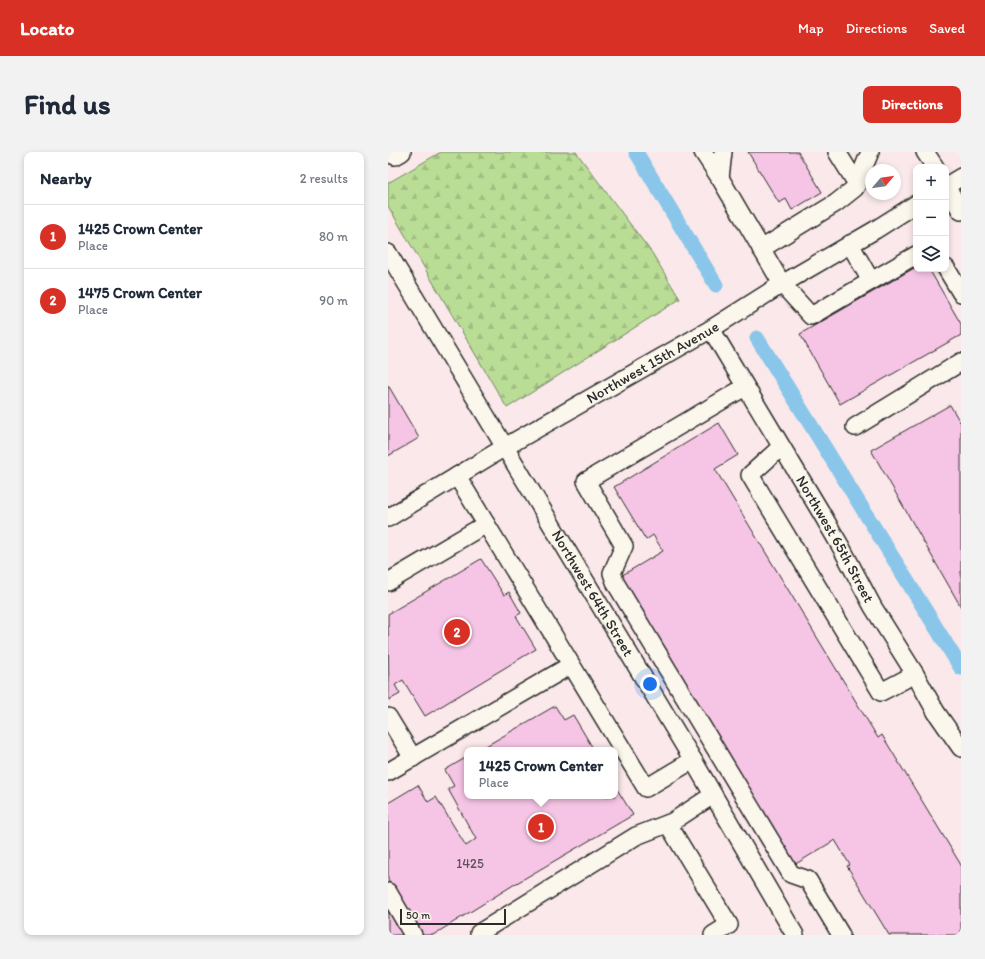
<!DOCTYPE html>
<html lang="en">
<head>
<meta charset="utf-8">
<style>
  body { margin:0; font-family:Itim,sans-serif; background:#f2f2f3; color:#1f2937 }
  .controls { position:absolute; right:12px; top:12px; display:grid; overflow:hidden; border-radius:8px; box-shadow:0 2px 6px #0003 }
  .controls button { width:36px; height:36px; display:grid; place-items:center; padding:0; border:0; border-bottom:1px solid #e0e1e3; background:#fff; color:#1f2937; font:20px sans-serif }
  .compass { position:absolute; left:477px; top:12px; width:36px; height:36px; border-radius:50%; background:#fff; box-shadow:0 2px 6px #0003; rotate:61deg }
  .scale { position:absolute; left:12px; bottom:10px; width:106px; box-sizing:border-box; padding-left:4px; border:2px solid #2b2b2b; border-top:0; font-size:11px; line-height:14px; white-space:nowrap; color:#2b2b2b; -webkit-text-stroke:3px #fbf7ec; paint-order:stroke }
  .you { position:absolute; left:262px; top:532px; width:14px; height:14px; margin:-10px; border:3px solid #fff; border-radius:50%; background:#1a73e8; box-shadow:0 0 0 6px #1a73e833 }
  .badge { display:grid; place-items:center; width:26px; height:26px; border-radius:50%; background:#d93025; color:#fff; font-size:13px; font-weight:700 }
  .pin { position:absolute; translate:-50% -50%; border:2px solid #fff; box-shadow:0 1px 4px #0006 }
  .popup { position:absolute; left:76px; top:595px; width:154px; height:52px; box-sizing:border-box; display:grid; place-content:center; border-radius:8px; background:#fff; filter:drop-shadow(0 1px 3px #0005); font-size:13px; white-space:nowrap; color:#747a83 }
  .popup b { font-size:15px; color:#1f2937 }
  .popup::after { content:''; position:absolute; left:50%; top:100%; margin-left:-8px; border:8px solid transparent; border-top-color:#fff }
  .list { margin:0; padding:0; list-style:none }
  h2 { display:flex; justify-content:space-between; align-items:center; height:52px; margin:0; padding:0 16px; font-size:17px }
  h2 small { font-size:13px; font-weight:400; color:#747a83 }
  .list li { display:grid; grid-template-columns:26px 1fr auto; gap:12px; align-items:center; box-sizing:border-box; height:64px; padding:0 16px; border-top:1px solid #e0e1e3 }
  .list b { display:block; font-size:15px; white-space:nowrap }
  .list p { margin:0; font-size:13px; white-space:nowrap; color:#747a83 }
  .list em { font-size:13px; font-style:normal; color:#747a83 }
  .icon { flex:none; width:22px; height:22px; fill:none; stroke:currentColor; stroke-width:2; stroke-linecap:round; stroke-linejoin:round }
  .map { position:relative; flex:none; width:573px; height:783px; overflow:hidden; border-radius:8px }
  header { display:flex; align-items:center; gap:24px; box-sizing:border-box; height:56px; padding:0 20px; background:#d93025; color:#fff }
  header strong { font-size:19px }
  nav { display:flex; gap:22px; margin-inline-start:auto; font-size:14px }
  .intro { display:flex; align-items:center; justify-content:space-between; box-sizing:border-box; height:96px; padding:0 24px }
  h1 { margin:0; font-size:28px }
  .button { padding:10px 18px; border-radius:8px; background:#d93025; color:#fff; font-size:14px; font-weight:700 }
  main { display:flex; gap:24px; padding:0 24px }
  aside { flex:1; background:#fff; border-radius:8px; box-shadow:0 2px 6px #0003 }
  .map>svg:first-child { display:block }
  .forest { fill:url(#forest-firs); stroke:#728460 }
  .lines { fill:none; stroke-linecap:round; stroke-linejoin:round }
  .canal { stroke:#89c6e9; stroke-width:15 }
  .building { fill:#f6c5e5; stroke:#2b2b2b }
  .minor-casing { stroke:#2b2b2b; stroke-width:20 }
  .minor { stroke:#fbf7ec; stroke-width:17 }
  .labels { text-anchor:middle; stroke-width:3.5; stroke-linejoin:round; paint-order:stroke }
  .number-label { font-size:13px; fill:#5e525a }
  .street-label { font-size:15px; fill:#2b2b2b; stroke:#fbf7ec }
</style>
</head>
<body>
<header>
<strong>Locato</strong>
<nav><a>Map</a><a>Directions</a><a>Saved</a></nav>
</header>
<div class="intro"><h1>Find us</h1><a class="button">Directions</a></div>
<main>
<aside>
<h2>Nearby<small>2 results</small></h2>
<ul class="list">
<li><span class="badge">1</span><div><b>1425 Crown Center</b><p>Place</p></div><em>80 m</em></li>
<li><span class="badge">2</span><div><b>1475 Crown Center</b><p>Place</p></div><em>90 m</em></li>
</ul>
</aside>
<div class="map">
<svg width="573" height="783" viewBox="0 0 573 783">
  <defs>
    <pattern id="forest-firs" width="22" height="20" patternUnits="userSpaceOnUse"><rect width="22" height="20" fill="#badd96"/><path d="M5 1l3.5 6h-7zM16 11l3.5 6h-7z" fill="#a0be81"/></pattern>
  </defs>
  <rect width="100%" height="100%" fill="#fae8ea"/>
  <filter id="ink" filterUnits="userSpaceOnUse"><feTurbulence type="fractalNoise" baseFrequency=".025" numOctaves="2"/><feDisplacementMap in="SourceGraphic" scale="8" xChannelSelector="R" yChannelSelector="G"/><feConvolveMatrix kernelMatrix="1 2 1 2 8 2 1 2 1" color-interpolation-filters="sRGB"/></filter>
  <g filter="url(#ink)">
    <path class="forest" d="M 53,0 L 188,0 L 264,101 L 292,147 L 119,256 L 0,54 L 0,31 Z"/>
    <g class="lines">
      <g class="canal">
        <path d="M 248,0 L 328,133"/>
        <path d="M 369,186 L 573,516"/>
      </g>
    </g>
    <g class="building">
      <path d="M 360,0 L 410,0 L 434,40 L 404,58 L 398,47 L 391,51 Z"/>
      <path d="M 528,115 L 528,117 L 541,117 L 573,172 L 573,183 L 452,252 L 412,182 Z"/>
      <path d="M 0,233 L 31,286 L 0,304 Z"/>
      <path d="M 562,253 L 572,270 L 573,269 L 573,455 L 483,298 Z"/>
      <path d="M 331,271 L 350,303 L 327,317 L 490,586 L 494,583 L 573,713 L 573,783 L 501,783 L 459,714 L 462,713 L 447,688 L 406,713 L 231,425 L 275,399 L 265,383 L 258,388 L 226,335 Z"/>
      <path d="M 93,407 L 116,443 L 121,440 L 133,461 L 128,464 L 148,497 L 37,564 L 15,528 L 7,533 L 12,542 L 1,548 L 0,462 Z"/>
      <path d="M 167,554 L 176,568 L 185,563 L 206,598 L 91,598 Z"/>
      <path d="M 79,605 L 79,644 L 227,644 L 227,634 L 245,663 L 127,732 L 45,783 L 33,783 L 0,728 L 0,651 L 30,633 L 40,650 L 48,645 L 78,694 L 88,687 L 60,637 L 66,634 L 57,618 Z"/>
      <path d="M 0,756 L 17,783 L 0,783 Z"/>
    </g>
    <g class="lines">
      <defs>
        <g id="minor">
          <path d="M 315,0 L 332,26 L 394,132 L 423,164 L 528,103"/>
          <path d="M 449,0 L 469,32"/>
          <path d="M 537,0 L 547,15"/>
          <path d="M 0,1 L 7,4 L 14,0"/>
          <path d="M 573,25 L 558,34 L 573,59"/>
          <path d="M 332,26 L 335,0"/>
          <path d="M 462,92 L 483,129"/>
          <path d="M 373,97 L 448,51 L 467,36 L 482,0"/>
          <path id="s1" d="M 0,101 L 305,608 L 407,783"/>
          <path d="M 558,116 L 573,141"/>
          <path id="s2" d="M 323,177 L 431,357 L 453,395 L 485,455 L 527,522 L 548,560 L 573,596"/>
          <path d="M 357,235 L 198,329 L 236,394 L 224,421 L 228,432 L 403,722 L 420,728 L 453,783"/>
          <path d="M 467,275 L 573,210"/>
          <path d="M 393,295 L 362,323 L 493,540 L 527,522"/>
          <path d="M 69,324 L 258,636 L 305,608"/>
          <path id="s3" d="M 0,366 L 117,295 L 323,177 L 394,132 L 487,78 L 528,52"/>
          <path d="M 0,430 L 98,372"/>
          <path d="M 0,565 L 25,606"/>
          <path d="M 0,620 L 183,513"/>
          <path d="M 280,672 L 341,773 L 325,783"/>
          <path d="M 0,740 L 25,783"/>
          <path d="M 92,783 L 91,781 L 248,684 L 284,670 L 325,643"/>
        </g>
      </defs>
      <use href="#minor" class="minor-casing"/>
      <use href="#minor" class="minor"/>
    </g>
  </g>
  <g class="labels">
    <g class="number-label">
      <text x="82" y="716">1425</text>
    </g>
    <g class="street-label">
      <text dy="5" stroke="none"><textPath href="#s3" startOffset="307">Northwest 15th Avenue</textPath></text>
      <text dy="5" stroke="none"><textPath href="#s2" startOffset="244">Northwest 65th Street</textPath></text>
      <text dy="5" stroke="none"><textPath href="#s1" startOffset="397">Northwest 64th Street</textPath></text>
    </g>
  </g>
</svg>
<div class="controls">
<button>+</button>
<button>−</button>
<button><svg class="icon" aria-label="layers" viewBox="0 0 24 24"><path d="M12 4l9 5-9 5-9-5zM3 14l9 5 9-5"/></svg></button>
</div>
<svg class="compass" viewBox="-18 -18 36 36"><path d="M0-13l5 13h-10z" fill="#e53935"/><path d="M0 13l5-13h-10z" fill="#747a83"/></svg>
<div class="scale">50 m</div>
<div class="you"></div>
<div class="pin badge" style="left:153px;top:675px">1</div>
<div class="popup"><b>1425 Crown Center</b>Place</div>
<div class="pin badge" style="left:69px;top:480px">2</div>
</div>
</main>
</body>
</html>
